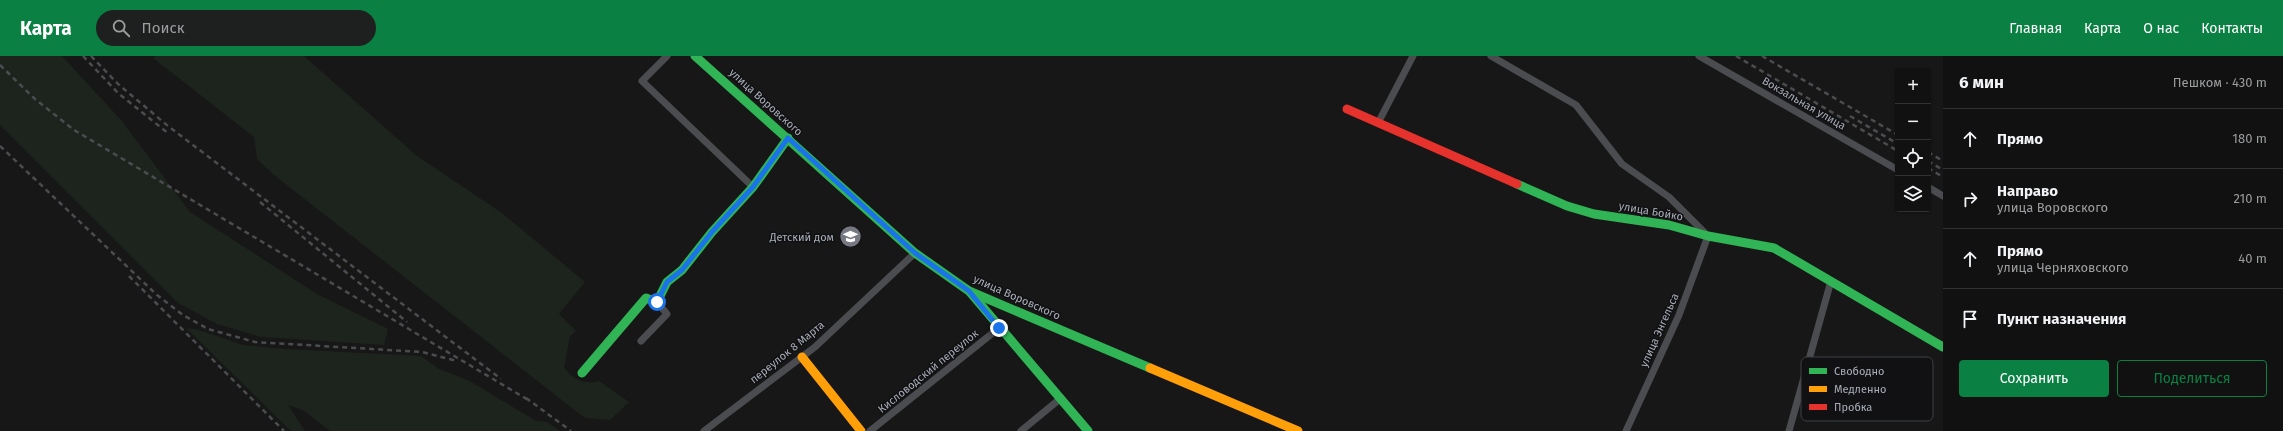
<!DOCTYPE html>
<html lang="ru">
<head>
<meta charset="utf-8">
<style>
  body { margin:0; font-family:"Fira Sans",sans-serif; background:#1e1f1f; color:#f1f3f6 }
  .controls { position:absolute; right:12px; top:12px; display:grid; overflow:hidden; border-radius:4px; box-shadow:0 1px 3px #0004 }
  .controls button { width:36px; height:36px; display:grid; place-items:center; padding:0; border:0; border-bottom:1px solid #303131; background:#111; color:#f1f3f6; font:20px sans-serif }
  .stop { position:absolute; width:12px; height:12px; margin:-9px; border:3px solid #1a73e8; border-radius:50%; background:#fff }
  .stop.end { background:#1a73e8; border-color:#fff; box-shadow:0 1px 4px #0008 }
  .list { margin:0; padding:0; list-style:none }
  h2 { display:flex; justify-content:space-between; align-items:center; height:52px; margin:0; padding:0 16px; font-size:17px }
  h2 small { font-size:13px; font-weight:400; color:#9c9d9f }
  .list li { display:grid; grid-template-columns:26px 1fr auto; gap:12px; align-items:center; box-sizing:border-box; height:60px; padding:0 16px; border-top:1px solid #303131 }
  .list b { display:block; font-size:15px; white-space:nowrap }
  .list p { margin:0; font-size:13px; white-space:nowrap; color:#9c9d9f }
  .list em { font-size:13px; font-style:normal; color:#9c9d9f }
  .actions { display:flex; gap:8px; padding:12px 16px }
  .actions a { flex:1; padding:9px 0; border:1px solid #0b8043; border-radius:4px; text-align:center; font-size:14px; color:#0b8043 }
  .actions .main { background:#0b8043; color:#fff }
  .icon { flex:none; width:22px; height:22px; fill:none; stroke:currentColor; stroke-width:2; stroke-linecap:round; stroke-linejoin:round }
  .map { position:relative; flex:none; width:1943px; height:375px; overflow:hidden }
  header { display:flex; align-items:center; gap:24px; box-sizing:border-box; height:56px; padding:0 20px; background:#0b8043; color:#fff }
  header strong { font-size:19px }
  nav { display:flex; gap:22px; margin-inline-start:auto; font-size:14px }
  .search { width:280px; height:36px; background:#1e1f1f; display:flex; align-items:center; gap:10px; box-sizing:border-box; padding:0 14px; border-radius:22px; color:#9c9d9f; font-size:15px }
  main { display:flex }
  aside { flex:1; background:#111 }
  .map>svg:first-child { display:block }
  .green { fill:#1d241e }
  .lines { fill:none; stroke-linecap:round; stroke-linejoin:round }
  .street { stroke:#4b4c50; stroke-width:7 }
  .fast { stroke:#30b455; stroke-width:9 }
  .slow { stroke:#ff9f0a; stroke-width:9 }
  .jam { stroke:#e5322d; stroke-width:9 }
  .rail { stroke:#4b4c4f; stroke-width:2.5; stroke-dasharray:5 4; stroke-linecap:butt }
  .route { stroke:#1a73e8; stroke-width:5 }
  .labels { text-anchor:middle; stroke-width:3; stroke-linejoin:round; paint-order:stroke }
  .street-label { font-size:11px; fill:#a8adb8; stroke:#111113 }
  .poi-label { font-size:11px; fill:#a8adb8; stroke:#111113; text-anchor:end }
  .key { fill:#111113; stroke:#3e4045; stroke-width:1 }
  .key-label { font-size:11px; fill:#a8adb8 }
</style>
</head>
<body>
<header>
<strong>Карта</strong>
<div class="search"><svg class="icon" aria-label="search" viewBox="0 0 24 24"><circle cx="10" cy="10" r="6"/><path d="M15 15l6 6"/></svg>Поиск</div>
<nav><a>Главная</a><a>Карта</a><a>О нас</a><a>Контакты</a></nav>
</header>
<main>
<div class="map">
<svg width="1943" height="375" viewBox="0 0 1943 375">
  <rect width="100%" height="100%" fill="#171717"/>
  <g class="green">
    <path d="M 0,0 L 62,0 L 121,64 L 190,156 L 317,238 L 388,273 L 384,289 L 261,281 L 217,268 L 178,247 L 0,69 Z"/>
    <path d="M 156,0 L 304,0 L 417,100 L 502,157 L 585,226 L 559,258 L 576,275 L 570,280 L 564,312 C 575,324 584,329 599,325 L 629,346 L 610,364 L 586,362 L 577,356 L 274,119 L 257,103 L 254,81 L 153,2 Z"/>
    <path d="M 186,272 L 199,274 L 243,289 L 285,293 L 421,300 L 439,313 L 468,324 L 536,365 L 547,366 L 560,375 L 330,375 L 303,354 L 288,349 L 305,375 L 291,375 Z"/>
  </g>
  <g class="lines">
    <g class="street">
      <path d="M 667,0 L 642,25 L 753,131"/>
      <path d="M 1491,0 L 1576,49 L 1622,108 L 1669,141 L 1708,180 L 1679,259 L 1626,375"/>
      <path d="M 1699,0 L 1898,114"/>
      <path d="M 1378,67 L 1413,0"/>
      <path d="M 1928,131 L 1943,140"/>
      <path d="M 641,285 L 667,258 L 657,246"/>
      <path d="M 704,375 L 815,291 L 915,197"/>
      <path d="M 870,375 L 999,272"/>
      <path d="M 1021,375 L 1061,342"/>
      <path d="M 1789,375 L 1831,225"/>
    </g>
    <g class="fast">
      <path d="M 695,0 L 915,197 L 969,235 L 1150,312"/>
      <path d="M 1517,128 L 1567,150 L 1594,158 L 1669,169 L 1708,180 L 1774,192 L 1943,291"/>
      <path d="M 970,236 L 1088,375"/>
      <path d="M 582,317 L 646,242 L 657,246 L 667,226 L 682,214 L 712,176 L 753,131 L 788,82"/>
    </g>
    <g class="slow">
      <path d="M 802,301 L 861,375"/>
      <path d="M 1150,312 L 1298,375"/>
    </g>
    <path class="jam" d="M 1347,53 L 1517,128"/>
    <g class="rail">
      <path d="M 83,0 L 118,37 L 169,78"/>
      <path d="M 91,0 L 118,28 L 168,70 L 501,323"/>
      <path d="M 1736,0 L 1898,95"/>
      <path d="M 1762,0 L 1898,79"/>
      <path d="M 0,9 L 35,43 L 74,74 L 530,345"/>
      <path d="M 1850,60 L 1898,88"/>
      <path d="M 0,90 L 157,239 L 183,259 L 208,273 L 255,286 L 422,296 L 457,305"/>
      <path d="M 1928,96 L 1943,105"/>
      <path d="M 1928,105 L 1943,114"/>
      <path d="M 1928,112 L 1943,121"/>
      <path d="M 260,146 L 407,266"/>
      <path d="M 129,220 L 284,375"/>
      <path d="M 526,342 L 571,375"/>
    </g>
  </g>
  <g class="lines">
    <path class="route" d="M 657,246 L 667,226 L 682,214 L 712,176 L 753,131 L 788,82 L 915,197 L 969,235 L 999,272"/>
  </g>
  <defs>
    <symbol id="school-disc" viewBox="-11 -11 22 22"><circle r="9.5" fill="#757880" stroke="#111113"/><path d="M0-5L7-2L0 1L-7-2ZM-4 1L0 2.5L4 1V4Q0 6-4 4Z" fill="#fff"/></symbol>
  </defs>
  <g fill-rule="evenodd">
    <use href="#school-disc" x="838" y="168" width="25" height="25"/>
  </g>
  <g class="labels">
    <g class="street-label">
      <text transform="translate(766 46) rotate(42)" y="4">улица Воровского</text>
      <text transform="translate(1804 47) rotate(30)" y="4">Вокзальная улица</text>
      <text transform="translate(1651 155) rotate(10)" y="4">улица Бойко</text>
      <text transform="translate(1017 241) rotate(24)" y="4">улица Воровского</text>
      <text transform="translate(1659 274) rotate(-66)" y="4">улица Энгельса</text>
      <text transform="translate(787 296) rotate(-39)" y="4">переулок 8 Марта</text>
      <text transform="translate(928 315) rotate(-39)" y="4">Кисловодский переулок</text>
    </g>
    <g class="poi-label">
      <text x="834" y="185">Детский дом</text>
    </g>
  </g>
  <rect x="1801" y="301" width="132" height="64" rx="6" class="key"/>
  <rect x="1809" y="312" width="18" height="6" fill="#30b455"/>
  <rect x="1809" y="330" width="18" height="6" fill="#ff9f0a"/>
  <rect x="1809" y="348" width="18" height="6" fill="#e5322d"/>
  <g class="key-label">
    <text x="1834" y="319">Свободно</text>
    <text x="1834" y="337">Медленно</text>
    <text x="1834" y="355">Пробка</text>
  </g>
</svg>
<div class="controls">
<button>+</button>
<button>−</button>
<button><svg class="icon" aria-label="locate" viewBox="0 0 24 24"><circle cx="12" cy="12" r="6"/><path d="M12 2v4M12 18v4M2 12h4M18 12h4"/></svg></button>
<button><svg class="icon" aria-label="layers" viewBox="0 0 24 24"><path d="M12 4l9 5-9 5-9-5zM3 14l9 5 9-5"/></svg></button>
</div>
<div class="stop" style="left:657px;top:246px"></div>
<div class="stop end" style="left:999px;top:272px"></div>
</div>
<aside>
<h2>6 мин<small>Пешком · 430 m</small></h2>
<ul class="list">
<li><svg class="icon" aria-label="ahead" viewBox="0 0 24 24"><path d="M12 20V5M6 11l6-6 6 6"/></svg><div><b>Прямо</b></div><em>180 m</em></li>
<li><svg class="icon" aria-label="right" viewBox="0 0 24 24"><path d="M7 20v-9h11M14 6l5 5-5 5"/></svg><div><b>Направо</b><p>улица Воровского</p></div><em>210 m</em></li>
<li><svg class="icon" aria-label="ahead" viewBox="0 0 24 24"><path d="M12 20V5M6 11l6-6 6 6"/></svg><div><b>Прямо</b><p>улица Черняховского</p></div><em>40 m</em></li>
<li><svg class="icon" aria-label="arrive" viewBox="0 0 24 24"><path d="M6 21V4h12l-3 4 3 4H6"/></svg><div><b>Пункт назначения</b></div></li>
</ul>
<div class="actions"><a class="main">Сохранить</a><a>Поделиться</a></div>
</aside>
</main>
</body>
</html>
